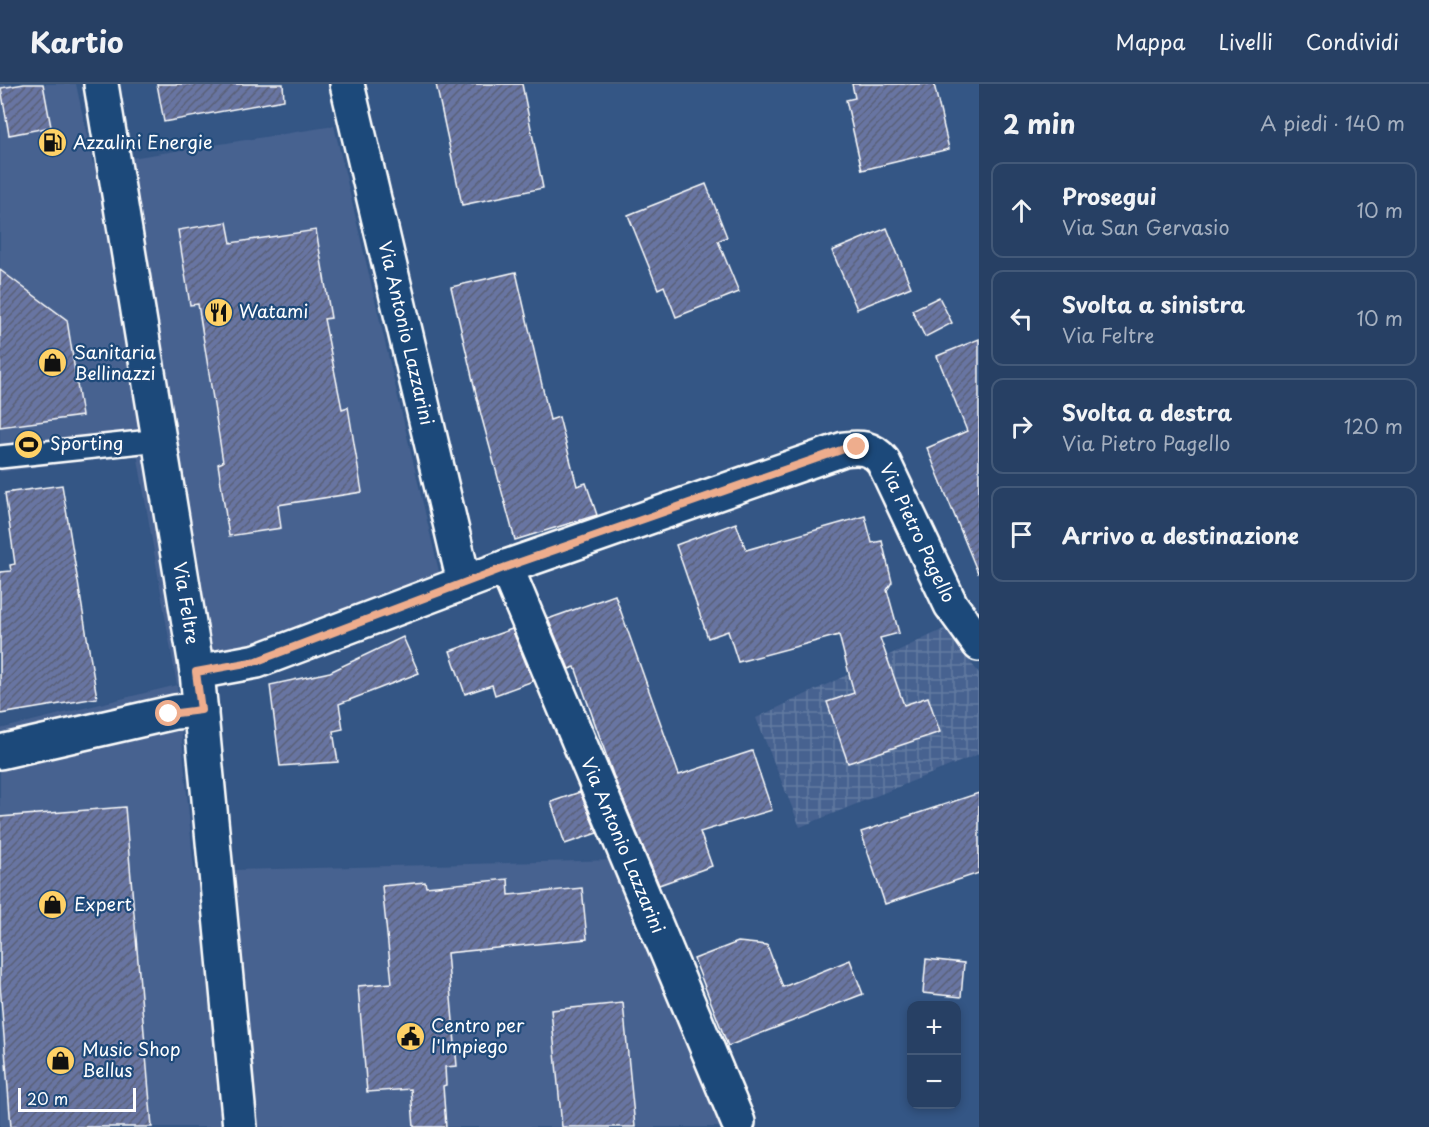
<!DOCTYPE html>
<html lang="it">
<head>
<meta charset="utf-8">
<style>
  body { margin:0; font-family:"Playpen Sans",sans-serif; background:#2f476a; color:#f1f3f6 }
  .controls { position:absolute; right:18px; bottom:18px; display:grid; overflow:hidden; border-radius:12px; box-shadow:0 3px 9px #0003 }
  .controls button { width:54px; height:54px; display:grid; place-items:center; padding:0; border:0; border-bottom:2px solid #435978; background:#274064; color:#f1f3f6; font:30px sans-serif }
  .scale { position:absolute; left:18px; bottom:15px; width:118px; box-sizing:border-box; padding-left:6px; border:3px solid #fff; border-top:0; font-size:16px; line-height:21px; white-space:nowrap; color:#fff; -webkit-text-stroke:4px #1f4a7a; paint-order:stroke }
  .stop { position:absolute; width:18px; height:18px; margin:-14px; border:4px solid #eead8d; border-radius:50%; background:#fff }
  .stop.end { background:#eead8d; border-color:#fff; box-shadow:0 2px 6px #0008 }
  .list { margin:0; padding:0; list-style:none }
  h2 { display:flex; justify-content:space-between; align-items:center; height:78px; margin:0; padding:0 24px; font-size:26px }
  h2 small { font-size:20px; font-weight:400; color:#a4afbf }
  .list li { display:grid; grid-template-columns:39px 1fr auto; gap:18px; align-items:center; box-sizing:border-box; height:96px; margin:0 12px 12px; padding:0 12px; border:2px solid #435978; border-radius:12px }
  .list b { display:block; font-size:22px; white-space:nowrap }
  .list p { margin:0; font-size:20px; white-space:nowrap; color:#a4afbf }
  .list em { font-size:20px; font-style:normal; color:#a4afbf }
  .icon { flex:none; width:33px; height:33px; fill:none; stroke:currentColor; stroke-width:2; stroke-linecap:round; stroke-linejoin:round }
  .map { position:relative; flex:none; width:979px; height:1043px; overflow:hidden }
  header { display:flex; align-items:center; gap:36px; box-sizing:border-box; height:84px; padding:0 30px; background:#274064; border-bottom:2px solid #435978 }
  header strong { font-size:28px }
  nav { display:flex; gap:33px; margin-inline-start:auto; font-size:21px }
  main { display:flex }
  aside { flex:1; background:#274064 }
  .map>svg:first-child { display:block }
  .built { fill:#476290 }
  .industrial { fill:url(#industrial-grid) }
  .building { fill:url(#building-hatch); stroke:#fff; stroke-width:1.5 }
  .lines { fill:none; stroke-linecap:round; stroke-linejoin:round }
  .lane-casing { stroke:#fff; stroke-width:26 }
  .street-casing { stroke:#fff; stroke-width:38 }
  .secondary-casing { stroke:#fff; stroke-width:38 }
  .lane { stroke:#1f4a7a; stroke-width:21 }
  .street { stroke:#1f4a7a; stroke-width:33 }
  .secondary { stroke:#1f4a7a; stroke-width:33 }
  .route { stroke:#eead8d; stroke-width:8 }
  .labels { text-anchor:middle; stroke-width:4.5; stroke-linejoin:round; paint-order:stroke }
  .poi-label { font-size:18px; fill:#fff; stroke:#1f4a7a; text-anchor:start }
  .street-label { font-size:18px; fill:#fff; stroke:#1f4a7a }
</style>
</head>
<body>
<header>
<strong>Kartio</strong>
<nav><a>Mappa</a><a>Livelli</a><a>Condividi</a></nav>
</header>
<main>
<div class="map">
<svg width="979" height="1043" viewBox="0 0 979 1043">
  <defs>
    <pattern id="industrial-grid" width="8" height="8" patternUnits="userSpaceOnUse" patternTransform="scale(1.5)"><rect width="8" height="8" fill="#476290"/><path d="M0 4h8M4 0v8" fill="none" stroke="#637aa1"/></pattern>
    <pattern id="building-hatch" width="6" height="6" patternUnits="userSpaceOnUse" patternTransform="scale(1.5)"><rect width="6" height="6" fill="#6775a2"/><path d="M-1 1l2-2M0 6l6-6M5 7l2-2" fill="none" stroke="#5a6077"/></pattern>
  </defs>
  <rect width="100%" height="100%" fill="#345685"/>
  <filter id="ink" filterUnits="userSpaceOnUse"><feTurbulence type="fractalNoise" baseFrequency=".0167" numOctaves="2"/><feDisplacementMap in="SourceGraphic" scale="12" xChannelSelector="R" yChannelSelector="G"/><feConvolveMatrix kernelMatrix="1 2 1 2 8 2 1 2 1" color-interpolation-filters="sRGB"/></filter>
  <g filter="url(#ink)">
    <path class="built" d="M 0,0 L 76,0 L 93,80 L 334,42 L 441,496 L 177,601 L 194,787 L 620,776 L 730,1043 L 0,1043 L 0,645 L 177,601 L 137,369 L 0,388 Z"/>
    <path class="industrial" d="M 944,545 L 979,589 L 979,670 L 800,743 L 756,634 Z"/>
    <g class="building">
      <path d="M 24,0 L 43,0 L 51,43 L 9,51 L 1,4 Z"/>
      <path d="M 157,0 L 283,0 L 284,16 L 164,38 Z"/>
      <path d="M 436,0 L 522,0 L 543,104 L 462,121 Z"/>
      <path d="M 852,0 L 934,0 L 949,65 L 862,86 L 846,16 L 855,14 Z"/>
      <path d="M 706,100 L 727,153 L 718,157 L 739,208 L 676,233 L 664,202 L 658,205 L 628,131 Z"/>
      <path d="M 227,138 L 231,159 L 316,146 L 331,234 L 324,235 L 342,325 L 348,323 L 362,408 L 278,421 L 281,444 L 229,452 L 218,380 L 223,378 L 198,220 L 190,221 L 178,146 Z"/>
      <path d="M 887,144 L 911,203 L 857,225 L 832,167 Z"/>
      <path d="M 0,186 L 67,236 L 82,332 L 0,343 Z"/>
      <path d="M 516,188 L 550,336 L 559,333 L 577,402 L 586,399 L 597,431 L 515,456 L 481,331 L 451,203 Z"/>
      <path d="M 939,213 L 952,239 L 925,253 L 912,226 Z"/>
      <path d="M 979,255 L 979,488 L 978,489 L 927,364 L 967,347 L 937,272 Z"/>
      <path d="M 62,401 L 97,614 L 0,630 L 0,488 L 11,487 L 10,481 L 15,480 L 5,409 Z"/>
      <path d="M 865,432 L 872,459 L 882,457 L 892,498 L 887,506 L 899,549 L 880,554 L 904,621 L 928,613 L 940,648 L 848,679 L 827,618 L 854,609 L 839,551 L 738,578 L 728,547 L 708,554 L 676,461 L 736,439 L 746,466 Z"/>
      <path d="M 615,511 L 679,691 L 752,667 L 772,726 L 700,748 L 712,782 L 659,801 L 615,696 L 575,583 L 569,585 L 548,535 Z"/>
      <path d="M 512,545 L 533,597 L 495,611 L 492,601 L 465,610 L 450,567 Z"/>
      <path d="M 403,553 L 419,589 L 339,620 L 343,645 L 333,647 L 338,678 L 280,682 L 270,601 L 330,588 Z"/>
      <path d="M 580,708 L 597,749 L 565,760 L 551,718 Z"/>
      <path d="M 979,709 L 979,789 L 885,820 L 861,748 Z"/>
      <path d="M 125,723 L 152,1043 L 11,1043 L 0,901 L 0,733 Z"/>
      <path d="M 508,795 L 509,811 L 582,804 L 587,855 L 447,869 L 457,982 L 445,983 L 446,1001 L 443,1002 L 446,1043 L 414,1043 L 411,1005 L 367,1008 L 358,902 L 392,899 L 382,802 L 425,798 L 426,803 Z"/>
      <path d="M 738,858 L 767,861 L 783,903 L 850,876 L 863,910 L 728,962 L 694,875 Z"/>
      <path d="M 926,875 L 964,879 L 961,913 L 923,909 Z"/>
      <path d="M 623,919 L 635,1043 L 562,1043 L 551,926 Z"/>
    </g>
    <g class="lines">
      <defs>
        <path id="lane" d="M 0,373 L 160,356"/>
        <g id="street">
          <path id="s1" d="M 347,0 L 464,498"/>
          <path id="s2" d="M 506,483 L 738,1038"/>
          <path id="s3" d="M 197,588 L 257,577 L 506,483 L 844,365 C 860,363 872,363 883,377 L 951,521 L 979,560"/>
        </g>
        <g id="secondary">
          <path id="s4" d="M 101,0 L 197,588 L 240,1043"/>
          <path d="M 0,668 L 175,628 L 201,626"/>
        </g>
      </defs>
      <use href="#lane" class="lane-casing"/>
      <use href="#street" class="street-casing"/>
      <use href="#secondary" class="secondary-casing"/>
      <use href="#lane" class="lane"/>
      <use href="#street" class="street"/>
      <use href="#secondary" class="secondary"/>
    </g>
  </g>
  <g class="lines" filter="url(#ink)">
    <path class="route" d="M 169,630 L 201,626 L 196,588 L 257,577 L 506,483 L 844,365 L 857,363"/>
  </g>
  <defs>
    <symbol id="fuel-disc" viewBox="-11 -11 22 22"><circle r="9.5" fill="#ffd166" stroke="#1f4a7a"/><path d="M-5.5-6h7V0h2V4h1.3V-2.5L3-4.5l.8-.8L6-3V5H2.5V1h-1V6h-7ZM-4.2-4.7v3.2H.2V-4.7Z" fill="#111"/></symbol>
    <symbol id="restaurant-disc" viewBox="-11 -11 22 22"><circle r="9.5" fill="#ffd166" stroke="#1f4a7a"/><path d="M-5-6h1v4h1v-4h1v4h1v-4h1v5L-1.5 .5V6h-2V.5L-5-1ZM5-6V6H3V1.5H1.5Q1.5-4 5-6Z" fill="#111"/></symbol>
    <symbol id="shop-disc" viewBox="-11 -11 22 22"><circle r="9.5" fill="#ffd166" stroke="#1f4a7a"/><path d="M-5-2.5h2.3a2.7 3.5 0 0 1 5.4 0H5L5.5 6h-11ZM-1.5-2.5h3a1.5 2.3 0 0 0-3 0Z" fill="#111"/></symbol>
    <symbol id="stadium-disc" viewBox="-11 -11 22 22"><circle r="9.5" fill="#ffd166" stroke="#1f4a7a"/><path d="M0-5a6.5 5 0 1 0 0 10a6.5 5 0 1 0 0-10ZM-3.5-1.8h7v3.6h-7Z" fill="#111"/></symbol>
    <symbol id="civic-disc" viewBox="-11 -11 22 22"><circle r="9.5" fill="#ffd166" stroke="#1f4a7a"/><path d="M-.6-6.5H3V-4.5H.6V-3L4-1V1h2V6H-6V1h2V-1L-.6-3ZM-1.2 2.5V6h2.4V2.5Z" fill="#111"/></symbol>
  </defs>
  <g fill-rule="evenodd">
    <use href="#fuel-disc" x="36" y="42" width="33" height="33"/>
    <use href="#restaurant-disc" x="202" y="212" width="33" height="33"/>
    <use href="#shop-disc" x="36" y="262" width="33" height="33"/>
    <use href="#stadium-disc" x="12" y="344" width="33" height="33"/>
    <use href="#shop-disc" x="36" y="804" width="33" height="33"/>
    <use href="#civic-disc" x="394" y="936" width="33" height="33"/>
    <use href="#shop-disc" x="44" y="960" width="33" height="33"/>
  </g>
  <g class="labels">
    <g class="poi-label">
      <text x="73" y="65">Azzalini Energie</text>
      <text x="239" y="234">Watami</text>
      <text x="74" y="275">Sanitaria<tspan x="74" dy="21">Bellinazzi</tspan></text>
      <text x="50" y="366">Sporting</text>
      <text x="74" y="827">Expert</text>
      <text x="431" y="948">Centro per<tspan x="431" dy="21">l'Impiego</tspan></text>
      <text x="82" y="972">Music Shop<tspan x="82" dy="21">Bellus</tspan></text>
    </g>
    <g class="street-label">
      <text dy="6" stroke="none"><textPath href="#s1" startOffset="256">Via Antonio Lazzarini</textPath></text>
      <text dy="6" stroke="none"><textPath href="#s3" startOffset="808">Via Pietro Pagello</textPath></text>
      <text dy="6" stroke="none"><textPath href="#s4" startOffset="526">Via Feltre</textPath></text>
      <text dy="6" stroke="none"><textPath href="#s2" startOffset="302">Via Antonio Lazzarini</textPath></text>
    </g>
  </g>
</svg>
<div class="controls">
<button>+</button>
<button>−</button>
</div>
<div class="scale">20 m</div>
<div class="stop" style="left:169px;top:630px"></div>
<div class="stop end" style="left:857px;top:363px"></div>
</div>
<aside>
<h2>2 min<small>A piedi · 140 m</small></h2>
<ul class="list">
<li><svg class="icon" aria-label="ahead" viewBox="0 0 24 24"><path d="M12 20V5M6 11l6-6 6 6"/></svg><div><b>Prosegui</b><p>Via San Gervasio</p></div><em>10 m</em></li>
<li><svg class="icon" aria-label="left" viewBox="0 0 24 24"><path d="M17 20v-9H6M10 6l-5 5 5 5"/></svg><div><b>Svolta a sinistra</b><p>Via Feltre</p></div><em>10 m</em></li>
<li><svg class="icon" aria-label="right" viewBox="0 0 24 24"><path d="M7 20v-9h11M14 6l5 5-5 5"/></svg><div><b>Svolta a destra</b><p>Via Pietro Pagello</p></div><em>120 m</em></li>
<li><svg class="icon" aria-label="arrive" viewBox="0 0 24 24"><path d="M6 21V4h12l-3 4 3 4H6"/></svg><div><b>Arrivo a destinazione</b></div></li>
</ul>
</aside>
</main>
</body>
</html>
